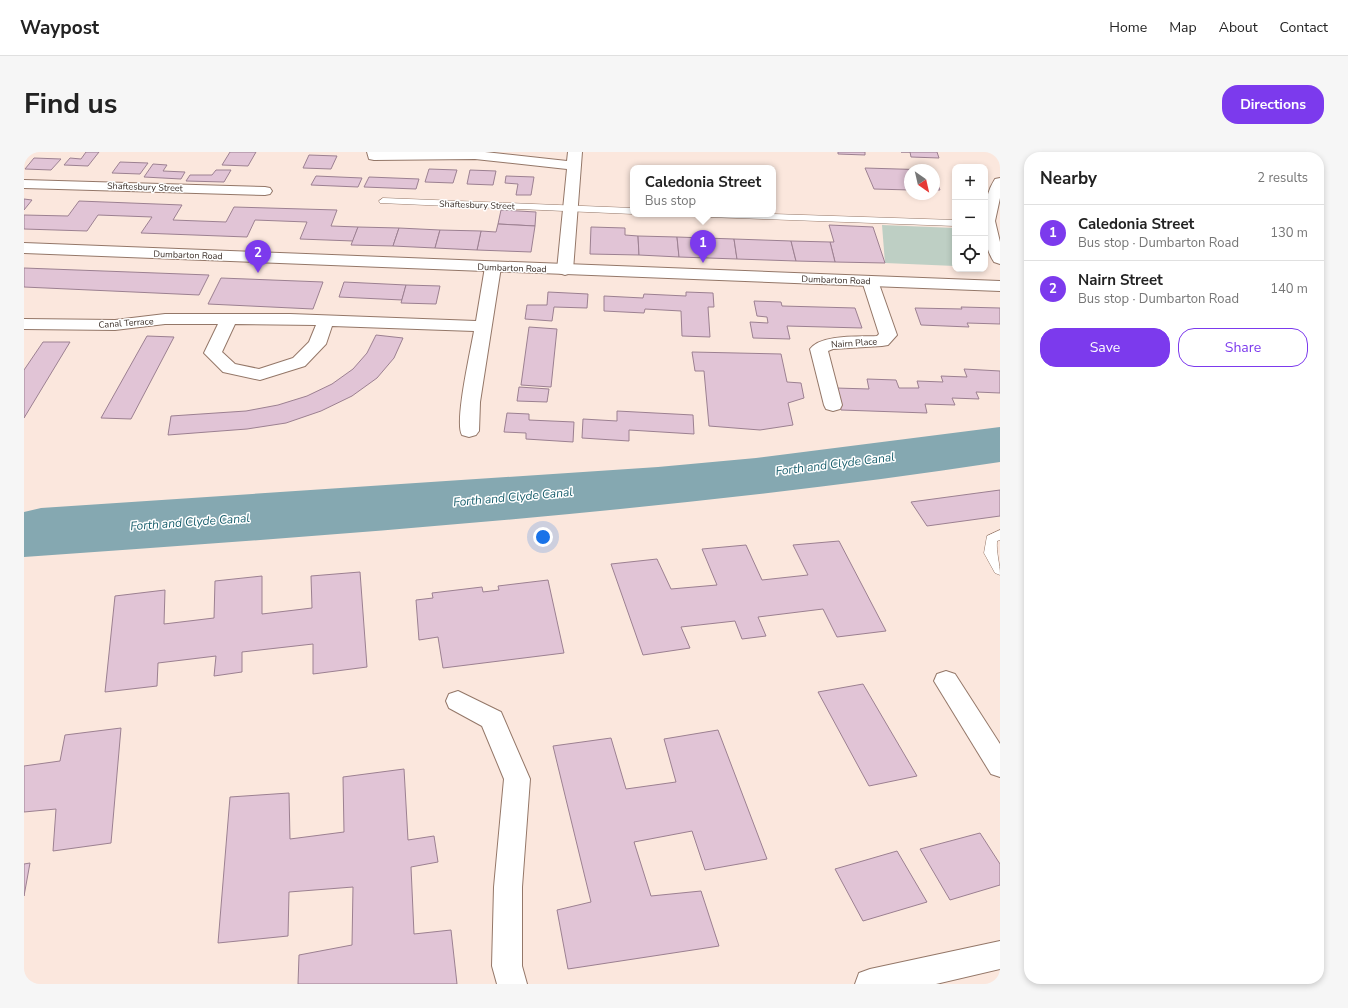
<!DOCTYPE html>
<html lang="en">
<head>
<meta charset="utf-8">
<style>
  body { margin:0; font-family:"Nunito Sans",sans-serif; background:#f6f6f6; color:#222 }
  .controls { position:absolute; right:12px; top:12px; display:grid; overflow:hidden; border-radius:8px; box-shadow:0 2px 6px #0003 }
  .controls button { width:36px; height:36px; display:grid; place-items:center; padding:0; border:0; border-bottom:1px solid #e0e0e0; background:#fff; color:#222; font:20px sans-serif }
  .compass { position:absolute; left:880px; top:12px; width:36px; height:36px; border-radius:50%; background:#fff; box-shadow:0 2px 6px #0003; rotate:146deg }
  .you { position:absolute; left:519px; top:385px; width:14px; height:14px; margin:-10px; border:3px solid #fff; border-radius:50%; background:#1a73e8; box-shadow:0 0 0 6px #1a73e833 }
  .badge { display:grid; place-items:center; width:26px; height:26px; border-radius:50%; background:#7c3aed; color:#fff; font-size:13px; font-weight:700 }
  .pin { position:absolute; translate:-50% -33px; filter:drop-shadow(0 1px 2px #0008) }
  .pin::after { content:''; position:absolute; top:21px; width:14px; height:12px; background:inherit; clip-path:polygon(0 0,100% 0,50% 100%) }
  .popup { position:absolute; left:606px; top:13px; width:146px; height:52px; box-sizing:border-box; display:grid; place-content:center; border-radius:8px; background:#fff; filter:drop-shadow(0 1px 3px #0005); font-size:13px; white-space:nowrap; color:#767676 }
  .popup b { font-size:15px; color:#222 }
  .popup::after { content:''; position:absolute; left:50%; top:100%; margin-left:-8px; border:8px solid transparent; border-top-color:#fff }
  .list { margin:0; padding:0; list-style:none }
  h2 { display:flex; justify-content:space-between; align-items:center; height:52px; margin:0; padding:0 16px; font-size:17px }
  h2 small { font-size:13px; font-weight:400; color:#767676 }
  .list li { display:grid; grid-template-columns:26px 1fr auto; gap:12px; align-items:center; box-sizing:border-box; height:56px; padding:0 16px; border-top:1px solid #e0e0e0 }
  .list b { display:block; font-size:15px; white-space:nowrap }
  .list p { margin:0; font-size:13px; white-space:nowrap; color:#767676 }
  .list em { font-size:13px; font-style:normal; color:#767676 }
  .actions { display:flex; gap:8px; padding:12px 16px }
  .actions a { flex:1; padding:9px 0; border:1px solid #7c3aed; border-radius:16px; text-align:center; font-size:14px; color:#7c3aed }
  .actions .main { background:#7c3aed; color:#fff }
  .icon { flex:none; width:22px; height:22px; fill:none; stroke:currentColor; stroke-width:2; stroke-linecap:round; stroke-linejoin:round }
  .map { position:relative; flex:none; width:976px; height:832px; overflow:hidden; border-radius:16px }
  header { display:flex; align-items:center; gap:24px; box-sizing:border-box; height:56px; padding:0 20px; background:#fff; border-bottom:1px solid #e0e0e0 }
  header strong { font-size:19px }
  nav { display:flex; gap:22px; margin-inline-start:auto; font-size:14px }
  .intro { display:flex; align-items:center; justify-content:space-between; box-sizing:border-box; height:96px; padding:0 24px }
  h1 { margin:0; font-size:28px }
  .button { padding:10px 18px; border-radius:16px; background:#7c3aed; color:#fff; font-size:14px; font-weight:700 }
  main { display:flex; gap:24px; padding:0 24px }
  aside { flex:1; background:#fff; border-radius:16px; box-shadow:0 2px 6px #0003 }
  .map>svg:first-child { display:block }
  .green { fill:#becfc4 }
  .water { fill:#85a8b1 }
  .building { fill:#e1c4d6; stroke:#9c8091 }
  .lines { fill:none; stroke-linecap:round; stroke-linejoin:round }
  .service-casing { stroke:#947768; stroke-width:1 }
  .minor-casing { stroke:#947768; stroke-width:2 }
  .primary-casing { stroke:#947768; stroke-width:2 }
  .service { fill:#fff; fill-rule:evenodd }
  .minor { fill:#fff; fill-rule:evenodd }
  .primary { fill:#fff; fill-rule:evenodd }
  .labels { text-anchor:middle; stroke-width:3; stroke-linejoin:round; paint-order:stroke }
  .far-street-label { font-size:9px; fill:#392d26; stroke:#fff }
  .water-label { font-size:12px; font-style:italic; fill:#1b616f; stroke:#fff }
</style>
</head>
<body>
<header>
<strong>Waypost</strong>
<nav><a>Home</a><a>Map</a><a>About</a><a>Contact</a></nav>
</header>
<div class="intro"><h1>Find us</h1><a class="button">Directions</a></div>
<main>
<div class="map">
<svg width="976" height="832" viewBox="0 0 976 832">
  <rect width="100%" height="100%" fill="#fbe7dd"/>
  <path class="green" d="M 858,73 L 931,76 L 931,114 L 861,111 Z"/>
  <path class="water" d="M 976,275 L 976,310 C 653,359 326,382 0,405 L 0,360 L 17,356 L 634,315 L 732,306 Z"/>
  <g class="building">
    <path d="M 62,0 L 75,0 L 64,14 L 40,13 L 46,6 L 57,7 Z"/>
    <path d="M 206,0 L 232,0 L 224,14 L 198,13 Z"/>
    <path d="M 814,0 L 841,0 L 841,3 L 814,2 Z"/>
    <path d="M 877,0 L 913,0 L 915,6 L 887,5 L 886,0 Z"/>
    <path d="M 285,3 L 313,4 L 307,17 L 279,16 Z"/>
    <path d="M 10,6 L 37,7 L 27,18 L 1,17 Z"/>
    <path d="M 96,10 L 124,11 L 116,22 L 88,21 Z"/>
    <path d="M 129,12 L 143,13 L 139,19 L 161,20 L 157,27 L 120,25 Z"/>
    <path d="M 841,16 L 907,18 L 886,18 L 886,38 L 850,37 Z"/>
    <path d="M 405,17 L 433,18 L 429,31 L 401,30 Z"/>
    <path d="M 192,18 L 207,18 L 200,30 L 162,29 L 166,23 L 188,23 Z"/>
    <path d="M 446,18 L 472,19 L 469,33 L 443,32 Z"/>
    <path d="M 292,24 L 338,26 L 334,35 L 287,33 Z"/>
    <path d="M 482,24 L 510,25 L 507,43 L 492,43 L 494,32 L 481,31 Z"/>
    <path d="M 910,24 L 916,38 L 910,38 Z"/>
    <path d="M 345,25 L 395,27 L 392,37 L 340,35 Z"/>
    <path d="M 0,47 L 8,48 L 0,58 Z"/>
    <path d="M 55,49 L 158,53 L 149,68 L 202,70 L 210,55 L 313,58 L 307,74 L 334,75 L 329,89 L 276,87 L 283,70 L 231,68 L 223,85 L 117,81 L 128,65 L 74,63 L 63,79 L 0,77 L 0,63 L 44,64 Z"/>
    <path d="M 477,58 L 512,60 L 511,74 L 474,72 Z"/>
    <path d="M 474,72 L 511,74 L 507,100 L 453,98 L 457,79 L 472,80 Z"/>
    <path d="M 805,73 L 849,75 L 861,111 L 811,110 L 806,90 L 810,90 Z"/>
    <path d="M 334,75 L 375,76 L 369,94 L 327,93 Z"/>
    <path d="M 567,75 L 601,76 L 601,83 L 614,84 L 615,103 L 566,102 Z"/>
    <path d="M 375,76 L 416,78 L 411,96 L 369,94 Z"/>
    <path d="M 416,78 L 457,79 L 453,98 L 411,96 Z"/>
    <path d="M 614,84 L 653,85 L 655,105 L 615,103 Z"/>
    <path d="M 653,85 L 710,87 L 713,107 L 655,105 Z"/>
    <path d="M 710,87 L 767,89 L 772,109 L 713,107 Z"/>
    <path d="M 767,89 L 806,90 L 811,110 L 772,109 Z"/>
    <path d="M 0,116 L 185,123 L 175,143 L 0,135 Z"/>
    <path d="M 197,126 L 299,130 L 289,157 L 184,152 Z"/>
    <path d="M 320,130 L 382,133 L 378,148 L 315,145 Z"/>
    <path d="M 382,133 L 416,134 L 412,152 L 377,151 Z"/>
    <path d="M 524,140 L 564,142 L 563,156 L 530,155 L 528,169 L 501,167 L 503,153 L 523,153 Z"/>
    <path d="M 662,140 L 689,141 L 690,155 L 684,155 L 686,185 L 658,184 L 657,159 L 621,157 L 620,161 L 580,159 L 580,144 L 619,146 L 620,142 L 662,144 Z"/>
    <path d="M 730,149 L 757,150 L 758,154 L 831,156 L 838,176 L 763,174 L 766,187 L 729,186 L 726,170 L 744,171 L 743,165 L 733,164 Z"/>
    <path d="M 937,155 L 976,156 L 976,172 L 943,171 L 945,175 L 897,173 L 891,156 L 938,157 Z"/>
    <path d="M 505,175 L 533,177 L 527,235 L 497,233 Z"/>
    <path d="M 352,183 L 379,186 L 370,206 L 353,226 L 328,244 L 297,259 L 262,271 L 223,277 L 144,283 L 147,264 L 222,259 L 254,253 L 283,244 L 308,232 L 329,217 L 343,201 Z"/>
    <path d="M 123,184 L 150,185 L 107,267 L 77,266 Z"/>
    <path d="M 19,190 L 46,190 L 0,266 L 0,218 Z"/>
    <path d="M 668,200 L 757,202 L 763,230 L 777,231 L 780,246 L 764,251 L 769,273 L 736,278 L 685,274 L 680,219 L 671,219 Z"/>
    <path d="M 940,217 L 976,219 L 976,241 L 952,240 L 955,247 L 928,246 L 931,253 L 901,252 L 903,261 L 817,258 L 812,236 L 845,237 L 843,227 L 872,228 L 875,236 L 895,236 L 893,229 L 919,230 L 917,224 L 943,225 Z"/>
    <path d="M 495,235 L 525,237 L 523,250 L 493,249 Z"/>
    <path d="M 593,259 L 669,263 L 670,282 L 605,278 L 605,289 L 558,286 L 559,267 L 593,269 Z"/>
    <path d="M 483,261 L 505,262 L 505,268 L 550,270 L 549,290 L 502,287 L 502,281 L 480,280 Z"/>
    <path d="M 976,338 L 976,364 L 903,374 L 887,350 Z"/>
    <path d="M 815,389 L 862,479 L 813,485 L 799,457 L 734,465 L 742,484 L 718,487 L 711,469 L 657,475 L 666,496 L 619,503 L 587,412 L 633,407 L 647,437 L 693,433 L 678,397 L 722,393 L 738,428 L 784,423 L 769,393 Z"/>
    <path d="M 336,420 L 343,515 L 289,522 L 289,492 L 218,500 L 218,520 L 190,524 L 192,504 L 134,511 L 133,534 L 81,540 L 91,444 L 141,438 L 140,472 L 190,466 L 191,429 L 238,424 L 238,462 L 288,456 L 287,424 Z"/>
    <path d="M 524,428 L 540,501 L 419,516 L 414,485 L 395,488 L 392,448 L 409,446 L 408,441 L 458,435 L 459,440 L 475,438 L 474,434 Z"/>
    <path d="M 839,532 L 893,624 L 845,634 L 794,540 Z"/>
    <path d="M 97,576 L 87,691 L 29,699 L 32,657 L 0,660 L 0,614 L 36,609 L 41,583 Z"/>
    <path d="M 694,578 L 743,707 L 681,718 L 668,679 L 610,690 L 627,744 L 677,739 L 695,794 L 544,817 L 533,758 L 567,750 L 529,594 L 587,586 L 602,637 L 652,630 L 640,587 Z"/>
    <path d="M 380,617 L 384,688 L 410,684 L 414,710 L 387,715 L 390,782 L 427,778 L 433,832 L 274,832 L 275,803 L 328,793 L 329,735 L 265,740 L 264,784 L 194,791 L 206,645 L 265,641 L 266,687 L 320,680 L 319,625 Z"/>
    <path d="M 956,681 L 976,712 L 976,733 L 926,748 L 896,697 Z"/>
    <path d="M 873,699 L 903,750 L 839,769 L 811,717 Z"/>
    <path d="M 6,711 L 0,744 L 0,712 Z"/>
  </g>
  <g class="lines">
    <defs>
      <g id="service">
        <path d="M 359,46 L 609,56 L 609,62 L 356,51 L 355,49 Z"/>
        <path d="M 680,62 L 749,62 L 931,68 L 931,74 L 684,65 Z"/>
        <path d="M 976,378 L 976,388 L 973,389 C 972,401 976,411 976,423 L 971,421 L 960,401 L 963,384 Z"/>
      </g>
      <g id="minor">
        <path d="M 343,0 L 461,0 L 543,9 L 544,0 L 558,0 L 549,118 L 547,121 L 541,123 L 535,121 L 533,118 L 543,17 L 451,7 L 350,8 L 345,7 Z"/>
        <path d="M 976,26 L 976,46 L 971,69 L 976,90 L 976,112 L 970,110 C 956,89 957,48 971,27 Z"/>
        <path d="M 0,28 L 241,35 L 246,36 L 248,39 L 246,42 L 241,43 L 0,36 Z"/>
        <path d="M 469,110 L 475,112 L 477,115 L 456,250 L 455,279 L 452,283 L 445,285 L 438,283 C 430,271 447,197 450,179 L 308,174 L 302,192 L 281,214 L 236,228 L 199,220 L 180,201 L 194,172 L 141,172 L 91,178 L 0,177 L 0,167 L 91,168 L 141,162 L 266,162 L 452,169 L 461,115 L 463,112 ZM 211,172 L 292,173 L 285,190 L 269,206 L 235,217 L 211,212 L 198,200 Z"/>
        <path d="M 846,124 L 852,126 L 854,129 L 873,183 L 864,193 L 858,194 L 809,197 L 804,199 L 818,253 L 816,257 L 809,259 L 802,257 L 800,253 L 786,197 C 797,182 836,185 853,184 L 855,182 L 838,129 L 840,126 Z"/>
        <path d="M 922,519 L 931,522 L 976,592 L 976,625 L 967,622 L 910,529 L 913,522 Z"/>
        <path d="M 434,539 L 477,560 L 506,627 L 498,735 L 498,814 L 503,832 L 473,832 L 468,814 L 470,735 L 480,627 L 458,574 L 425,556 L 422,549 L 425,542 Z"/>
        <path d="M 976,789 L 976,817 L 912,832 L 831,832 L 835,821 L 846,817 Z"/>
      </g>
      <path id="primary" d="M 0,91 L 976,129 L 976,139 L 0,101 Z"/>
    </defs>
    <use href="#service" class="service-casing"/>
    <use href="#minor" class="minor-casing"/>
    <use href="#primary" class="primary-casing"/>
    <use href="#service" class="service"/>
    <use href="#minor" class="minor"/>
    <use href="#primary" class="primary"/>
  </g>
  <g class="labels">
    <g class="far-street-label">
      <text transform="translate(121 35) rotate(2)" y="3">Shaftesbury Street</text>
      <text transform="translate(453 53) rotate(2)" y="3">Shaftesbury Street</text>
      <text transform="translate(164 103) rotate(2)" y="3">Dumbarton Road</text>
      <text transform="translate(488 116) rotate(2)" y="3">Dumbarton Road</text>
      <text transform="translate(812 128) rotate(2)" y="3">Dumbarton Road</text>
      <text transform="translate(102 171) rotate(-4)" y="3">Canal Terrace</text>
      <text transform="translate(830 191) rotate(-4)" y="3">Nairn Place</text>
    </g>
    <g class="water-label">
      <text transform="translate(811 312) rotate(-7)" y="4">Forth and Clyde Canal</text>
      <text transform="translate(489 345) rotate(-5)" y="4">Forth and Clyde Canal</text>
      <text transform="translate(166 370) rotate(-4)" y="4">Forth and Clyde Canal</text>
    </g>
  </g>
</svg>
<div class="controls">
<button>+</button>
<button>−</button>
<button><svg class="icon" aria-label="locate" viewBox="0 0 24 24"><circle cx="12" cy="12" r="6"/><path d="M12 2v4M12 18v4M2 12h4M18 12h4"/></svg></button>
</div>
<svg class="compass" viewBox="-18 -18 36 36"><path d="M0-13l5 13h-10z" fill="#e53935"/><path d="M0 13l5-13h-10z" fill="#767676"/></svg>
<div class="you"></div>
<div class="pin badge" style="left:679px;top:111px">1</div>
<div class="popup"><b>Caledonia Street</b>Bus stop</div>
<div class="pin badge" style="left:234px;top:121px">2</div>
</div>
<aside>
<h2>Nearby<small>2 results</small></h2>
<ul class="list">
<li><span class="badge">1</span><div><b>Caledonia Street</b><p>Bus stop · Dumbarton Road</p></div><em>130 m</em></li>
<li><span class="badge">2</span><div><b>Nairn Street</b><p>Bus stop · Dumbarton Road</p></div><em>140 m</em></li>
</ul>
<div class="actions"><a class="main">Save</a><a>Share</a></div>
</aside>
</main>
</body>
</html>
